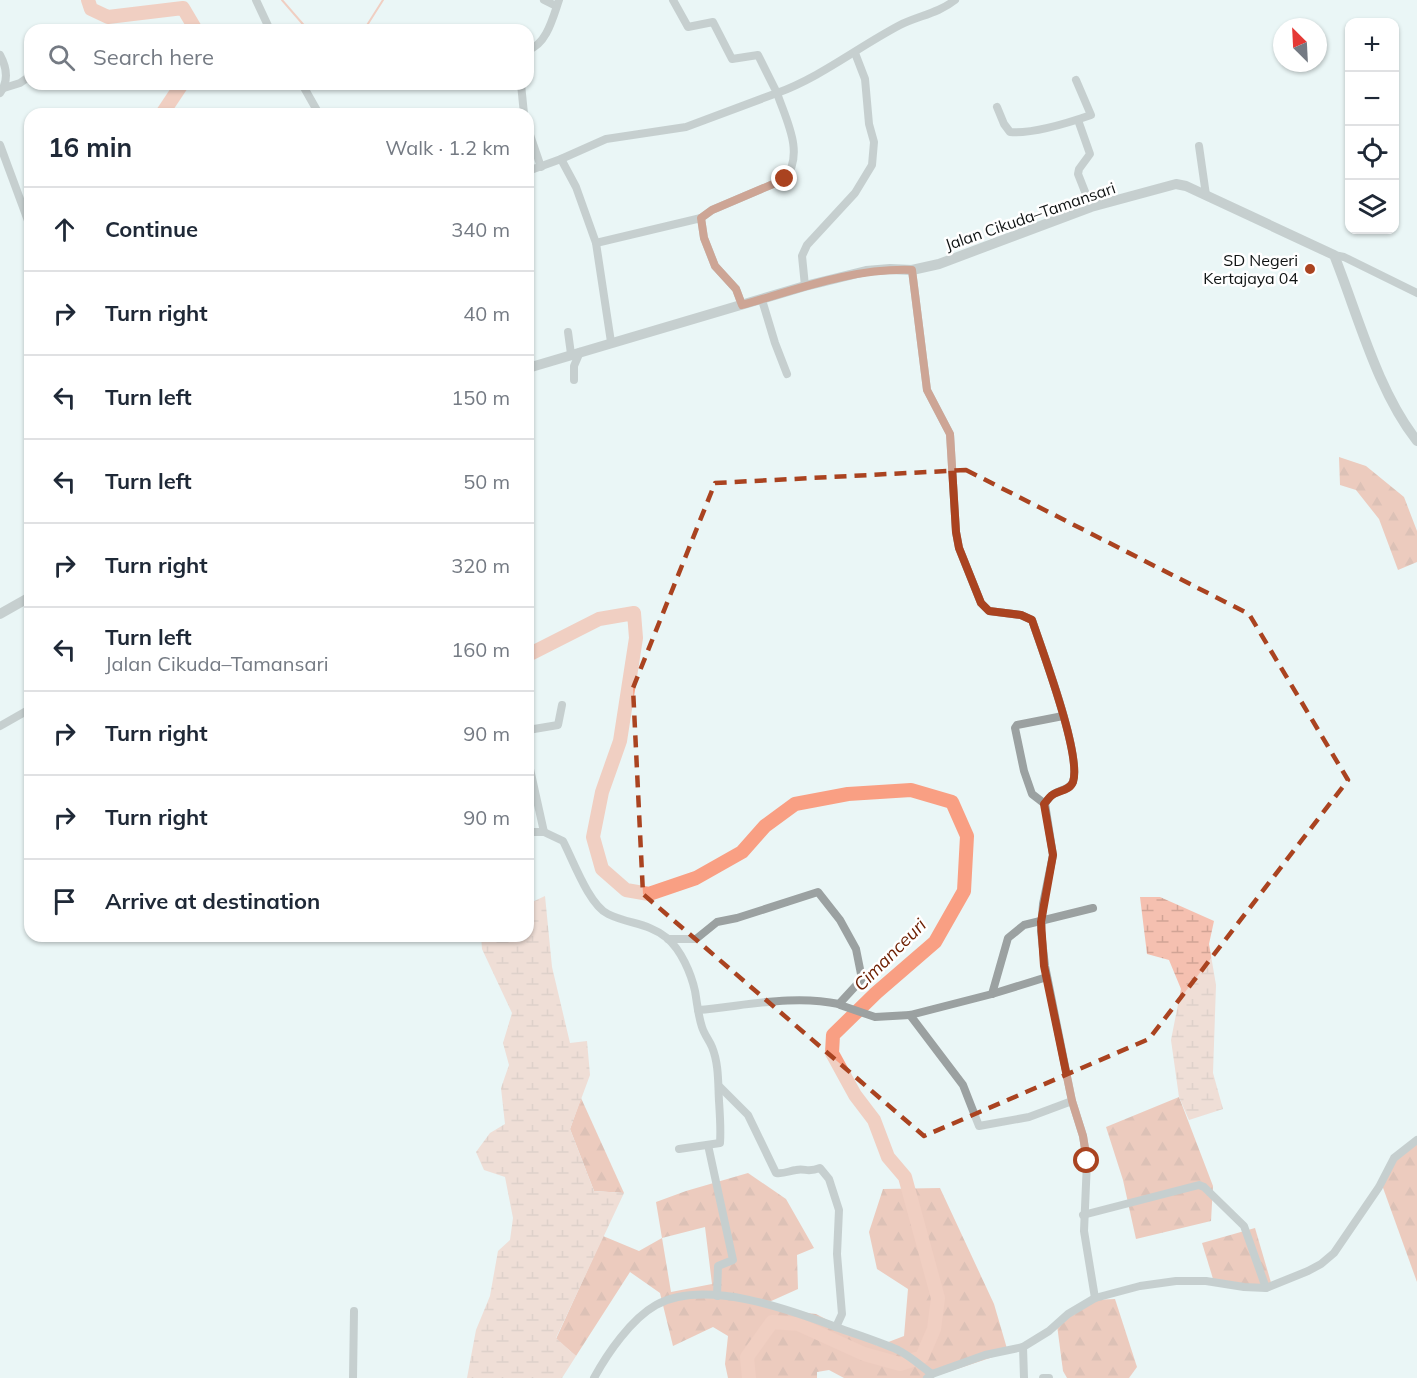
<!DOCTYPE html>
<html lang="en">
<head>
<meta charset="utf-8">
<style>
  body { margin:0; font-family:Mulish,sans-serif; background:#f2f2f3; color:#1f2937 }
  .controls { position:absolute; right:18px; top:18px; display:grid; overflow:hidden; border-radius:12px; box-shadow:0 2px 4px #0004 }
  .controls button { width:54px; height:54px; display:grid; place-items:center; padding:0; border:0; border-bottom:2px solid #e0e1e3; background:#fff; color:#1f2937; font:30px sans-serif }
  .compass { position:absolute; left:1273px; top:18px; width:54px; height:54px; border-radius:50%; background:#fff; box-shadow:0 2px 4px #0004; rotate:336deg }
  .stop { position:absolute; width:18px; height:18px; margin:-14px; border:4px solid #aa4320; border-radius:50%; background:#fff }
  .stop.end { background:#aa4320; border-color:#fff; box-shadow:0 2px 6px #0008 }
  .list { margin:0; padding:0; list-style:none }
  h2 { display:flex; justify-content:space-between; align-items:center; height:78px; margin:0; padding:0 24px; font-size:26px }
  h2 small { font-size:20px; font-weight:400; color:#747a83 }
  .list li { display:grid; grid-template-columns:39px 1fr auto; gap:18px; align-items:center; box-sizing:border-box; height:84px; padding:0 24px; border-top:2px solid #e0e1e3 }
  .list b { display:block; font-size:22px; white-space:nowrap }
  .list p { margin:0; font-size:20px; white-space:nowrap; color:#747a83 }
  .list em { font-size:20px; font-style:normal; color:#747a83 }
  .icon { flex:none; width:33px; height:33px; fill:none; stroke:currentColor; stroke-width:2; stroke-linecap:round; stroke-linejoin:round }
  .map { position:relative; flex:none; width:1417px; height:1378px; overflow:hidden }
  .search { position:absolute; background:#fff; box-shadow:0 2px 4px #0004; left:24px; top:24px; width:510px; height:66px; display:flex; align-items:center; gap:15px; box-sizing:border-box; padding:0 21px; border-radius:18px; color:#747a83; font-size:22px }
  .panel { position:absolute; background:#fff; box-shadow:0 2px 4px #0004; left:24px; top:108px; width:510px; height:834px; border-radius:18px }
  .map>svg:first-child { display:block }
  .forest { fill:url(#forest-firs); fill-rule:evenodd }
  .wetland { fill:url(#wetland-marsh) }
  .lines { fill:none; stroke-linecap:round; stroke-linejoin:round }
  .stream { stroke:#f99f83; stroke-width:2 }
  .river { stroke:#f99f83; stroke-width:14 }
  .minor { stroke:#9ba1a1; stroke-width:8 }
  .tertiary { stroke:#9ba1a1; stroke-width:10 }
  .route { stroke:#aa4320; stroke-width:8 }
  .marked { fill:none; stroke:#aa4320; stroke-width:4.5; stroke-dasharray:12 8; stroke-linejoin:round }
  .poi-dot { fill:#aa4320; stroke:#fff; stroke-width:2 }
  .labels { text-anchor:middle; stroke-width:5; stroke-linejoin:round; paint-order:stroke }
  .street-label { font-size:16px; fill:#101414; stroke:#fff }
  .poi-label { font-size:16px; fill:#101414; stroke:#fff; text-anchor:end }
  .water-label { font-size:18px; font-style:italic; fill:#6e2003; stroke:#fff }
</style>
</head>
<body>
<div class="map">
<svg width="1417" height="1378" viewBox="0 0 1417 1378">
  <defs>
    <pattern id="forest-firs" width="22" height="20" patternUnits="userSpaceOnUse" patternTransform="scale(1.5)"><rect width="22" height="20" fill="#f0977b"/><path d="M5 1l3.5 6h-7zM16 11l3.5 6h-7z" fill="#cd8169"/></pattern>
    <pattern id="wetland-marsh" width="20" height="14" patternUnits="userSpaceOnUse" patternTransform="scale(1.5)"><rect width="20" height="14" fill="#f5c0b0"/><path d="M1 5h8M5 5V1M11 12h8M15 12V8" fill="none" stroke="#d1a496"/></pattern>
  </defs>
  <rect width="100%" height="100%" fill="#eaf6f6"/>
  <g class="forest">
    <path d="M 1339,457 L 1366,466 L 1404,497 L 1417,531 L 1417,562 L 1398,570 L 1379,519 L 1356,490 L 1340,485 Z"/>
    <path d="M 1179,1097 L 1213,1186 L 1211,1221 L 1136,1239 L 1123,1180 L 1106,1127 Z"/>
    <path d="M 581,1098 L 624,1193 L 594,1191 L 570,1129 Z"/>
    <path d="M 1417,1141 L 1417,1282 L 1382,1185 L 1395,1161 Z"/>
    <path d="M 748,1173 L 786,1199 L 814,1248 L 797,1255 L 798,1289 L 769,1302 L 773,1309 L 816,1314 L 878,1346 L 904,1336 L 908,1289 L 877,1269 L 869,1232 L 883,1189 L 940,1188 L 994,1304 L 1008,1352 L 930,1378 L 844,1378 L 829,1370 L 817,1372 L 817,1378 L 728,1378 L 725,1364 L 728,1336 L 713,1327 L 673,1346 L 660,1293 L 630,1272 L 576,1356 L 556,1339 L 603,1236 L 639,1251 L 662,1238 L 656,1202 L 686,1191 ZM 705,1227 L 712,1284 L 671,1292 L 662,1238 Z"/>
    <path d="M 1255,1228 L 1272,1286 L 1214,1282 L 1202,1243 Z"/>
    <path d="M 1115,1299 L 1137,1367 L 1129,1378 L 1067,1378 L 1063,1371 L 1057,1325 L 1093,1300 Z"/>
  </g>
  <g class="wetland">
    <path d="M 545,896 L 552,967 L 570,1043 L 587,1041 L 590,1075 L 570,1129 L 594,1191 L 624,1193 L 556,1338 L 576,1356 L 562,1378 L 467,1378 L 476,1330 L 490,1296 L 498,1251 L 510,1240 L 513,1218 L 505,1177 L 484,1170 L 476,1152 L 490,1133 L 505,1124 L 501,1088 L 509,1065 L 503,1043 L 512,1013 L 482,949 L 481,936 L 528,936 L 528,904 Z"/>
    <path d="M 1140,897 L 1160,897 L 1214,921 L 1209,944 L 1216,985 L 1213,1073 L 1223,1109 L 1189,1120 L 1179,1097 L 1171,1040 L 1181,989 L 1169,960 L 1147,954 Z"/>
  </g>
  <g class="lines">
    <g class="stream">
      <path d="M 282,0 L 308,30"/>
      <path d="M 364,30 L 383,0"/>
    </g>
    <g class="river">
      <path d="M 88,0 L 91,9 L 108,17 L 183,8 L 196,30"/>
      <path d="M 162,114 L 182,84"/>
      <path d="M 528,655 L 599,619 L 634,613 L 636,638 L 620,741 L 602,792 L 593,837 L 602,869 L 626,890 L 649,894 L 696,878 L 742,852 L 765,826 L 795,804 L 848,794 L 911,790 L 952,802 L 967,836 L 964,891 L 935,942 L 876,993 L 833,1035 L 832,1053 L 855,1095 L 874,1120 L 888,1157 L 905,1177 L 938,1298 L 934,1329 L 922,1357 L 900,1364 L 864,1354 L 798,1324 L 772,1322 L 747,1357 L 749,1378"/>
    </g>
    <g class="minor">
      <path d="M 256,0 L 270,30"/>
      <path d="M 544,0 L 556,6"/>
      <path d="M 528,50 C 547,44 553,17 559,0"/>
      <path d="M 0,55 C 7,68 9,81 0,93"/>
      <path d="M 302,84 L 319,114"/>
      <path d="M 521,84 L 524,114"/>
      <path d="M 4,88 L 20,83 L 30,76"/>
      <path d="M 997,107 L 1004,124 L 1010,132 C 1034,134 1068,123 1091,115 L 1076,80"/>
      <path d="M 1078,120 L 1090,154 L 1079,169 L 1078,174 L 1091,207"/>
      <path d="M 528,129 L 541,167"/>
      <path d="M 0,145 L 30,226"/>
      <path d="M 1199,146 L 1206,195"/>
      <path d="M 561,159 L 576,187 L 596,243 L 701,218"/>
      <path d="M 528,171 L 561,159 L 606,139 L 686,127 L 777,93 L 758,55 L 732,59 L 713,22 L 688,27 L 673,0"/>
      <path d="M 596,243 L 611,342"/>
      <path d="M 1334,255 L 1344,257 L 1417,293"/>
      <path d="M 912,270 L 927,390 L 950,434 L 956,532 L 959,548 L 981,603 L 989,611 L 1021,615 L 1032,620 C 1042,650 1082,755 1073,782 C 1069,791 1056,790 1050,797 C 1048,799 1046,802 1045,804 L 1053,855 L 1043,904 L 1041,931 L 1045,966 L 1072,1101 L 1083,1136 L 1087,1161 L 1084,1231 L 1095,1298"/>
      <path d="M 805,286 L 802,256 L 807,245 L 855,193 L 872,165 L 874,142 L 869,124 L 865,79 L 855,53"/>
      <path d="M 762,300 L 775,343 L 787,374"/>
      <path d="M 742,305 L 736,289 L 715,266 L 704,238 L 701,218 L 712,210 L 785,179 C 805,153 786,120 777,93 C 821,77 858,47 900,25 C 918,16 939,13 955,0"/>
      <path d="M 568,332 L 571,354"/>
      <path d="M 574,380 L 574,366 L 580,352"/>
      <path d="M 0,726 L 30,709"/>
      <path d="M 528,730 L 558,725 L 562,705"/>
      <path d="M 528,760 L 544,832"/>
      <path d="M 1045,804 L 1032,794 L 1024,771 L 1015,728 L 1017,725 L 1063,716"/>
      <path d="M 528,832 L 544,832 L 563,841 C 573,860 589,905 608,914 C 628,924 649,923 667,938 C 681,950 691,973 695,991 C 697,1002 698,1015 702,1027 C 704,1034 709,1040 712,1047 C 719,1064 718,1084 719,1101 C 720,1116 721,1129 720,1143 L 679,1149"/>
      <path d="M 668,939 L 696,939 L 717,922 L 737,918 L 818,892 L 840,920 L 856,949 L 862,979 L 839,1004 C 793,994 745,1006 698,1010"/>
      <path d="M 992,994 L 1008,938 L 1024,925 L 1093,908"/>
      <path d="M 840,1005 L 875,1017 L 910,1015 L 992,994 L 1047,977"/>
      <path d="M 910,1015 L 963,1085 L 979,1126 L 1029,1117 L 1072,1101"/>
      <path d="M 720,1087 L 748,1115 L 776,1173 C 784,1174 789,1171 796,1170 C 806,1168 807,1173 820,1168 L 829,1179 L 839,1210 L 837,1254 L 842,1314 L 836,1327"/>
      <path d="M 708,1145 L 733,1260 L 718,1266 L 717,1296"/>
      <path d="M 1083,1215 L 1199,1185 L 1204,1187 L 1244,1226 L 1266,1288"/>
      <path d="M 353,1378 L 354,1311"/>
      <path d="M 594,1378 C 607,1354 631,1319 656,1305 C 707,1277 796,1312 847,1331 C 864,1337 882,1343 898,1350 C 910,1356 921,1366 932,1374"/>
      <path d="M 927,1378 L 932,1374 L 985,1355 L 1023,1347"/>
      <path d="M 1024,1378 L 1023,1347 L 1049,1331 L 1068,1314 L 1095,1298 L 1140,1286 L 1176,1281 L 1206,1281 L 1244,1287 L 1266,1288 L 1308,1271 L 1321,1264 L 1334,1253 L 1379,1187 L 1394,1158 L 1417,1140"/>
      <path d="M 1043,1378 L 1049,1378"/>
    </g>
    <g class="tertiary">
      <path d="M 528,368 L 805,286 L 866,271 L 890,269 L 912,270 L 939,264 L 1091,207 L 1176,184 L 1186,186 L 1334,255 C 1358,315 1377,390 1417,441"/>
      <path d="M 0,614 L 30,597"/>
    </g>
  </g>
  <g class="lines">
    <path class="route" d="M 785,179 L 712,210 L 701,218 L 704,238 L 715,266 L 736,289 L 742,305 C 798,289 853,268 912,270 L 927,390 L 950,434 L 956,532 L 959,548 L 981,603 L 989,611 L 1021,615 L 1032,620 C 1042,650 1082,756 1073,782 C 1069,792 1056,790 1050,797 C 1048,799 1046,802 1044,804 L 1053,855 L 1041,922 L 1044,966 L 1072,1101 L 1083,1136 L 1087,1161"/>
  </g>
  <path d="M0 0H1417V1378H0ZM 966,470 L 1249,614 L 1348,780 L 1149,1039 L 924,1136 L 643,894 L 633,688 L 715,483 Z" fill="#eaf6f6" fill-opacity=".55" fill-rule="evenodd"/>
  <path class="marked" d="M 966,470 L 1249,614 L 1348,780 L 1149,1039 L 924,1136 L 643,894 L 633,688 L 715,483 Z"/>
  <circle class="poi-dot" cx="1310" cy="269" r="6"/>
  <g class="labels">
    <g class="street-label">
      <text transform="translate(1030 216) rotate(-19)" y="6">Jalan Cikuda–Tamansari</text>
    </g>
    <g class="poi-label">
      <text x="1298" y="266">SD Negeri<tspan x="1298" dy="18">Kertajaya 04</tspan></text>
    </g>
    <g class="water-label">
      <text transform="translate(890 955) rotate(-45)" y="6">Cimanceuri</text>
    </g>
  </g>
</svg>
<div class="controls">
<button>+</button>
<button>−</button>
<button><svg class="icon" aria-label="locate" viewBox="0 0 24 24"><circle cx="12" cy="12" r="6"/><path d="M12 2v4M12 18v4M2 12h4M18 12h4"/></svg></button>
<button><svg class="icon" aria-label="layers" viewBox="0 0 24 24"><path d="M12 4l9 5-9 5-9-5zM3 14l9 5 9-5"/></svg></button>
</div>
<svg class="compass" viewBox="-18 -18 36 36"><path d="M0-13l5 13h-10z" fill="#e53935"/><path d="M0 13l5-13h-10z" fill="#747a83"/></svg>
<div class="stop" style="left:1087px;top:1161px"></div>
<div class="stop end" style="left:785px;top:179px"></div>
<div class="search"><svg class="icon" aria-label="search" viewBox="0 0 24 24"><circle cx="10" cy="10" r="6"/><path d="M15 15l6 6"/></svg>Search here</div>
<section class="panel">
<h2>16 min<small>Walk · 1.2 km</small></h2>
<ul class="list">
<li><svg class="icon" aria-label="ahead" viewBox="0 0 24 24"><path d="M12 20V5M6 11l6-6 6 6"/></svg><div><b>Continue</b></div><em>340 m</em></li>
<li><svg class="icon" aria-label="right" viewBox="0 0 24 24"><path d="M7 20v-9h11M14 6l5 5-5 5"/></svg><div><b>Turn right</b></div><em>40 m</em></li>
<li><svg class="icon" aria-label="left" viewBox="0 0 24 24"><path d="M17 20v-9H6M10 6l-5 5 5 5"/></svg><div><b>Turn left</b></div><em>150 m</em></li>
<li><svg class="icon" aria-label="left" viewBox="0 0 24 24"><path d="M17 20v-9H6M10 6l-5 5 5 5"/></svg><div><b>Turn left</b></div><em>50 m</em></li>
<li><svg class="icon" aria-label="right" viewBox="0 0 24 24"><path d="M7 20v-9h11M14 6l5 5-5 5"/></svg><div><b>Turn right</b></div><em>320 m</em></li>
<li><svg class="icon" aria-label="left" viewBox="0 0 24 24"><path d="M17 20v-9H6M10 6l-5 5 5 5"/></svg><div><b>Turn left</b><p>Jalan Cikuda–Tamansari</p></div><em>160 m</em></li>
<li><svg class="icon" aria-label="right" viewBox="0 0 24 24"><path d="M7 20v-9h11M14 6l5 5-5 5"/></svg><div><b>Turn right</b></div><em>90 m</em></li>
<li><svg class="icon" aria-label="right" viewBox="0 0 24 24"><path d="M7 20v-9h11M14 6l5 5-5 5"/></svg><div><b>Turn right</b></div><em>90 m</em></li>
<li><svg class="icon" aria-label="arrive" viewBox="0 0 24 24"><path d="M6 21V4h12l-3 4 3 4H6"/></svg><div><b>Arrive at destination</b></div></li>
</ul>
</section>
</div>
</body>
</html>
